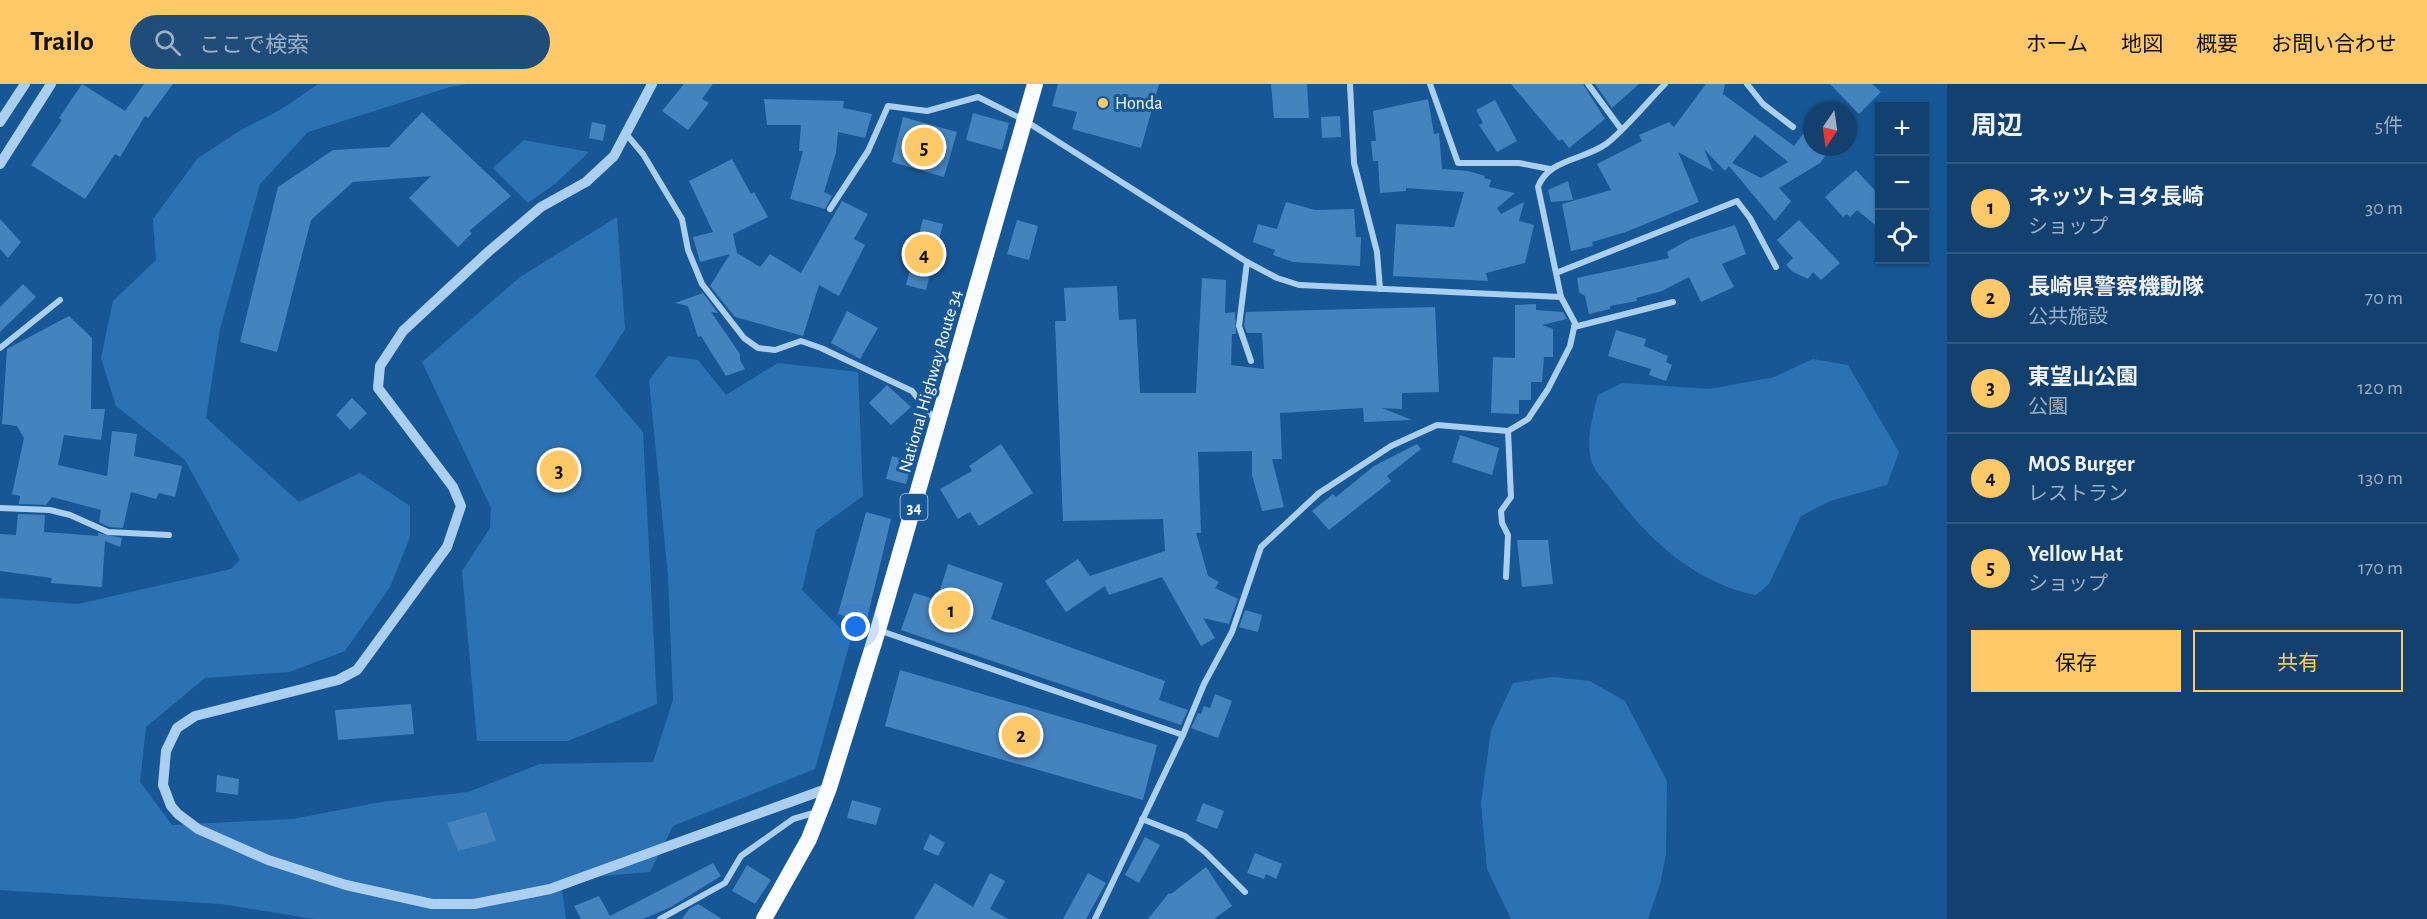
<!DOCTYPE html>
<html lang="ja">
<head>
<meta charset="utf-8">
<style>
  body { margin:0; font-family:"Alegreya Sans","Noto Sans JP",sans-serif; background:#1f4c78; color:#f1f3f6 }
  .controls { position:absolute; right:18px; top:18px; display:grid; overflow:hidden; border-radius:0px; box-shadow:0 2px 4px #0004 }
  .controls button { width:54px; height:54px; display:grid; place-items:center; padding:0; border:0; border-bottom:2px solid #315a83; background:#124170; color:#f1f3f6; font:30px sans-serif }
  .compass { position:absolute; left:1803px; top:18px; width:54px; height:54px; border-radius:50%; background:#124170; box-shadow:0 2px 4px #0004; rotate:193deg }
  .you { position:absolute; left:856px; top:543px; width:21px; height:21px; margin:-15px; border:4px solid #fff; border-radius:50%; background:#1a73e8; box-shadow:0 0 0 9px #1a73e833 }
  .badge { display:grid; place-items:center; width:39px; height:39px; border-radius:50%; background:#ffc969; color:#111; font-size:20px; font-weight:700 }
  .pin { position:absolute; translate:-50% -50%; border:3px solid #fff; box-shadow:0 2px 6px #0006 }
  .list { margin:0; padding:0; list-style:none }
  h2 { display:flex; justify-content:space-between; align-items:center; height:78px; margin:0; padding:0 24px; font-size:26px }
  h2 small { font-size:20px; font-weight:400; color:#9cafc3 }
  .list li { display:grid; grid-template-columns:39px 1fr auto; gap:18px; align-items:center; box-sizing:border-box; height:90px; padding:0 24px; border-top:2px solid #315a83 }
  .list b { display:block; font-size:22px; white-space:nowrap }
  .list p { margin:0; font-size:20px; white-space:nowrap; color:#9cafc3 }
  .list em { font-size:20px; font-style:normal; color:#9cafc3 }
  .actions { display:flex; gap:12px; padding:18px 24px }
  .actions a { flex:1; padding:14px 0; border:2px solid #ffc969; border-radius:0px; text-align:center; font-size:21px; color:#ffc969 }
  .actions .main { background:#ffc969; color:#111 }
  .icon { flex:none; width:33px; height:33px; fill:none; stroke:currentColor; stroke-width:2; stroke-linecap:round; stroke-linejoin:round }
  .map { position:relative; flex:none; width:1947px; height:835px; overflow:hidden }
  header { display:flex; align-items:center; gap:36px; box-sizing:border-box; height:84px; padding:0 30px; background:#ffc969; color:#111 }
  header strong { font-size:28px }
  nav { display:flex; gap:33px; margin-inline-start:auto; font-size:21px }
  .search { width:420px; height:54px; background:#1f4c78; display:flex; align-items:center; gap:15px; box-sizing:border-box; padding:0 21px; border-radius:33px; color:#9cafc3; font-size:22px }
  main { display:flex }
  aside { flex:1; background:#124170 }
  .map>svg:first-child { display:block }
  .green { fill:#2c72b3 }
  .building { fill:#4583be; fill-rule:evenodd }
  .lines { fill:none; stroke-linecap:round; stroke-linejoin:round }
  .minor { stroke:#aacff0; stroke-width:6 }
  .tertiary { stroke:#aacff0; stroke-width:10 }
  .trunk { stroke:#f9fcff; stroke-width:16 }
  .poi-dot { fill:#ffc969; stroke:#185795; stroke-width:2 }
  .labels { text-anchor:middle; stroke-width:6; stroke-linejoin:round; paint-order:stroke }
  .shield { fill:#185795; stroke:#bacddf; stroke-width:1.5 }
  .shield-label { font-size:16px; font-weight:bold; fill:#fff }
  .poi-label { font-size:18px; fill:#fff; stroke:#185795; text-anchor:start }
  .street-label { font-size:18px; fill:#fff; stroke:#185795 }
</style>
</head>
<body>
<header>
<strong>Trailo</strong>
<div class="search"><svg class="icon" aria-label="search" viewBox="0 0 24 24"><circle cx="10" cy="10" r="6"/><path d="M15 15l6 6"/></svg>ここで検索</div>
<nav><a>ホーム</a><a>地図</a><a>概要</a><a>お問い合わせ</a></nav>
</header>
<main>
<div class="map">
<svg width="1947" height="835" viewBox="0 0 1947 835">
  <rect width="100%" height="100%" fill="#185795"/>
  <g class="green">
    <path d="M 318,0 L 468,0 L 450,3 L 308,48 L 260,100 L 220,245 L 206,334 L 299,418 L 360,389 L 410,422 L 410,453 L 390,503 L 345,567 L 289,588 L 205,594 L 146,643 L 140,698 L 172,741 L 293,735 L 381,718 L 468,708 L 540,680 L 653,678 L 673,616 L 668,492 L 649,296 L 668,272 L 698,276 L 726,311 L 778,279 L 858,288 L 863,412 L 816,446 L 802,506 L 851,555 L 815,685 L 673,742 L 650,788 L 589,793 L 562,806 L 566,835 L 314,835 L 221,820 L 0,806 L 0,514 L 78,520 L 231,485 L 240,476 L 185,376 L 116,322 L 101,274 L 113,217 L 156,176 L 153,135 L 198,74 L 241,46 L 282,25 Z"/>
    <path d="M 524,56 L 589,68 L 556,99 L 528,119 L 493,84 Z"/>
    <path d="M 617,133 L 625,245 L 595,292 L 643,348 L 657,620 L 568,657 L 477,657 L 462,487 L 490,444 L 491,424 L 422,278 L 520,193 Z"/>
    <path d="M 1813,275 L 1848,281 L 1899,368 L 1887,401 L 1830,417 L 1801,432 L 1769,500 L 1756,511 C 1694,499 1647,454 1611,405 C 1605,397 1595,388 1592,379 C 1585,357 1593,331 1598,311 L 1622,299 L 1710,305 L 1774,293 Z"/>
    <path d="M 1552,593 L 1590,597 L 1625,617 L 1667,697 L 1666,770 L 1660,800 L 1648,835 L 1511,835 L 1487,785 L 1481,719 L 1491,646 L 1513,599 Z"/>
  </g>
  <g class="building">
    <path d="M 82,0 L 125,27 L 144,0 L 173,0 L 148,34 L 145,32 L 120,73 L 115,70 L 85,115 L 31,81 L 62,36 L 59,34 Z"/>
    <path d="M 684,0 L 713,0 L 702,15 L 709,19 L 688,46 L 662,27 Z"/>
    <path d="M 1058,0 L 1159,0 L 1141,64 L 1072,45 L 1077,28 L 1052,22 Z"/>
    <path d="M 1271,0 L 1307,0 L 1309,34 L 1274,34 Z"/>
    <path d="M 1511,0 L 1583,0 L 1605,35 L 1569,64 L 1562,55 L 1559,57 Z"/>
    <path d="M 1595,0 L 1639,0 L 1612,24 Z"/>
    <path d="M 1706,0 L 1725,0 L 1723,10 L 1794,62 L 1812,38 L 1812,63 L 1832,63 L 1820,79 L 1779,104 L 1791,117 L 1775,137 L 1729,82 L 1725,87 L 1704,65 L 1713,87 L 1678,68 L 1699,118 L 1626,148 L 1592,158 L 1593,162 L 1571,167 L 1562,120 L 1611,106 L 1597,80 L 1642,57 L 1639,51 L 1669,38 L 1674,43 ZM 1755,51 L 1788,78 L 1761,94 L 1732,79 Z"/>
    <path d="M 1830,0 L 1872,0 L 1881,8 L 1859,30 Z"/>
    <path d="M 764,15 L 844,17 L 843,24 L 872,30 L 865,54 L 838,48 L 836,69 L 824,108 L 832,112 L 825,125 L 790,115 L 803,67 L 799,67 L 801,41 L 767,41 Z"/>
    <path d="M 1428,15 L 1434,50 L 1439,49 L 1442,85 L 1468,87 L 1485,92 L 1484,94 L 1491,96 L 1489,103 L 1515,109 L 1497,124 L 1501,130 L 1524,118 L 1519,137 L 1534,141 L 1525,179 L 1486,189 L 1488,197 L 1393,192 L 1396,140 L 1454,143 L 1464,108 L 1406,104 L 1406,107 L 1380,109 L 1378,77 L 1373,77 L 1371,57 L 1376,57 L 1373,27 Z"/>
    <path d="M 1495,16 L 1517,57 L 1497,68 L 1479,41 L 1483,39 L 1476,26 Z"/>
    <path d="M 422,28 L 511,112 L 469,147 L 472,149 L 458,163 L 409,114 L 431,92 L 353,98 L 311,136 L 277,268 L 240,258 L 278,103 L 333,66 L 389,63 Z"/>
    <path d="M 973,29 L 1009,39 L 1002,66 L 966,56 Z"/>
    <path d="M 1340,32 L 1341,53 L 1322,54 L 1321,33 Z"/>
    <path d="M 903,33 L 957,48 L 944,93 L 892,78 Z"/>
    <path d="M 592,38 L 606,41 L 603,57 L 589,54 Z"/>
    <path d="M 732,75 L 751,110 L 754,108 L 768,133 L 733,150 L 737,169 L 760,183 L 770,170 L 801,189 L 842,117 L 868,130 L 854,155 L 865,161 L 839,212 L 819,201 L 803,252 L 735,233 L 710,202 L 730,170 L 700,178 L 693,153 L 713,148 L 689,97 Z"/>
    <path d="M 1856,86 L 1880,112 L 1880,145 L 1857,126 L 1850,133 L 1847,130 L 1843,133 L 1825,113 Z"/>
    <path d="M 1568,97 L 1573,116 L 1551,118 L 1548,106 Z"/>
    <path d="M 1286,118 L 1315,126 L 1354,125 L 1356,153 L 1361,153 L 1360,182 L 1293,178 L 1273,171 L 1275,166 L 1253,158 L 1258,140 L 1277,145 Z"/>
    <path d="M 0,135 L 21,158 L 8,174 L 0,165 Z"/>
    <path d="M 923,135 L 943,140 L 926,206 L 906,201 Z"/>
    <path d="M 1017,136 L 1038,142 L 1029,176 L 1007,170 Z"/>
    <path d="M 1799,136 L 1840,179 L 1821,196 L 1813,188 L 1808,195 L 1793,188 L 1786,181 L 1793,174 L 1777,156 Z"/>
    <path d="M 1735,141 L 1746,170 L 1722,180 L 1734,203 L 1701,218 L 1689,193 L 1662,207 L 1636,214 L 1637,217 L 1610,222 L 1610,225 L 1589,230 L 1585,212 L 1579,208 L 1577,194 L 1669,174 L 1667,168 L 1690,155 Z"/>
    <path d="M 1202,194 L 1226,196 L 1225,229 L 1235,228 L 1236,250 L 1232,250 L 1231,281 L 1264,285 L 1262,249 L 1247,249 L 1244,241 L 1246,228 L 1435,223 L 1439,308 L 1402,309 L 1402,325 L 1382,324 L 1412,336 L 1364,338 L 1363,324 L 1280,329 L 1282,375 L 1272,375 L 1284,423 L 1262,427 L 1252,391 L 1252,367 L 1198,368 L 1201,449 L 1196,449 L 1208,492 L 1219,498 L 1215,504 L 1238,515 L 1229,540 L 1203,534 L 1215,554 L 1201,562 L 1162,493 L 1109,511 L 1105,502 L 1066,528 L 1045,497 L 1078,475 L 1090,492 L 1165,467 L 1163,435 L 1063,437 L 1055,237 L 1066,237 L 1064,204 L 1117,202 L 1119,236 L 1136,235 L 1140,309 L 1196,309 Z"/>
    <path d="M 23,200 L 36,213 L 0,248 L 0,223 Z"/>
    <path d="M 703,209 L 718,229 L 711,228 L 740,270 L 740,276 L 745,285 L 726,292 L 701,252 L 698,253 L 688,222 L 675,219 Z"/>
    <path d="M 1536,220 L 1536,226 L 1563,228 L 1567,235 L 1542,241 L 1553,245 L 1553,273 L 1544,273 L 1542,298 L 1531,298 L 1531,316 L 1519,316 L 1519,330 L 1491,329 L 1493,273 L 1515,274 L 1515,221 Z"/>
    <path d="M 847,227 L 878,244 L 860,275 L 831,259 Z"/>
    <path d="M 69,232 L 92,254 L 91,325 L 105,325 L 101,356 L 64,351 L 58,381 L 107,392 L 112,347 L 137,350 L 134,372 L 182,382 L 175,413 L 159,409 L 156,415 L 131,408 L 123,444 L 109,443 L 99,438 L 101,426 L 52,413 L 46,421 L 19,420 L 20,412 L 12,410 L 24,354 L 17,342 L 2,340 L 7,265 Z"/>
    <path d="M 1616,246 L 1646,255 L 1644,262 L 1668,272 L 1666,278 L 1672,281 L 1666,297 L 1649,291 L 1651,285 L 1608,272 Z"/>
    <path d="M 887,301 L 911,323 L 891,341 L 869,319 Z"/>
    <path d="M 352,314 L 367,329 L 350,346 L 336,331 Z"/>
    <path d="M 1460,351 L 1499,364 L 1492,391 L 1452,378 Z"/>
    <path d="M 1001,360 L 1033,409 L 979,442 L 970,428 L 958,435 L 940,405 L 972,387 L 969,382 Z"/>
    <path d="M 1417,360 L 1421,365 L 1387,392 L 1391,397 L 1329,446 L 1312,427 L 1333,410 L 1336,413 L 1374,382 Z"/>
    <path d="M 892,372 L 912,378 L 906,400 L 886,395 Z"/>
    <path d="M 866,428 L 891,435 L 866,539 L 838,530 Z"/>
    <path d="M 18,430 L 45,431 L 44,448 L 98,452 L 98,449 L 122,454 L 120,463 L 105,457 L 102,503 L 51,499 L 52,494 L 0,487 L 0,450 L 16,451 Z"/>
    <path d="M 1517,456 L 1548,456 L 1553,500 L 1522,503 Z"/>
    <path d="M 948,480 L 1003,499 L 991,535 L 1165,597 L 1159,616 L 1188,626 L 1181,641 L 901,546 L 914,509 L 937,516 Z"/>
    <path d="M 1245,526 L 1262,531 L 1258,548 L 1239,543 Z"/>
    <path d="M 900,586 L 1157,661 L 1143,716 L 885,642 Z"/>
    <path d="M 1215,610 L 1232,617 L 1218,654 L 1191,644 L 1198,629 L 1201,630 L 1204,622 L 1210,624 Z"/>
    <path d="M 411,620 L 414,650 L 338,656 L 335,626 Z"/>
    <path d="M 217,691 L 239,695 L 238,711 L 216,708 Z"/>
    <path d="M 852,716 L 881,724 L 876,741 L 847,734 Z"/>
    <path d="M 1203,719 L 1224,727 L 1217,745 L 1196,737 Z"/>
    <path d="M 486,728 L 496,757 L 458,767 L 447,739 Z"/>
    <path d="M 930,750 L 945,759 L 938,772 L 923,765 Z"/>
    <path d="M 1145,753 L 1160,761 L 1139,799 L 1125,791 Z"/>
    <path d="M 1255,769 L 1282,780 L 1276,795 L 1266,790 L 1264,795 L 1247,789 Z"/>
    <path d="M 713,779 L 721,792 L 671,823 L 643,835 L 581,835 L 574,822 L 599,812 L 610,832 Z"/>
    <path d="M 747,781 L 771,796 L 755,820 L 732,807 Z"/>
    <path d="M 1206,783 L 1232,822 L 1214,835 L 1148,835 L 1169,809 L 1171,810 Z"/>
    <path d="M 990,789 L 1005,797 L 990,825 L 1008,835 L 914,835 L 935,799 L 973,823 Z"/>
    <path d="M 1088,789 L 1106,799 L 1086,835 L 1063,835 Z"/>
    <path d="M 698,820 L 722,835 L 682,835 L 689,825 Z"/>
  </g>
  <g class="lines">
    <g class="minor">
      <path d="M 1350,0 L 1354,79 L 1377,168 L 1380,205"/>
      <path d="M 1430,0 L 1458,79 L 1519,79 L 1550,85"/>
      <path d="M 1588,0 L 1621,45"/>
      <path d="M 1747,0 L 1763,20 L 1793,43"/>
      <path d="M 627,51 L 643,70 L 682,135 L 688,166 L 702,200 L 744,254 L 758,264 L 775,266 L 801,257 L 821,264 L 912,307 L 936,337"/>
      <path d="M 830,125 L 868,67 L 888,22 L 927,27 L 978,13 L 1024,36 L 1247,178 L 1277,194 L 1299,201 L 1561,213"/>
      <path d="M 1247,178 L 1239,242 L 1251,277"/>
      <path d="M 1556,189 L 1737,117 L 1750,134 L 1776,183"/>
      <path d="M 1574,243 L 1673,218"/>
      <path d="M 0,264 L 60,216"/>
      <path d="M 0,424 L 50,426 L 70,431 L 108,448 L 169,451"/>
      <path d="M 1506,493 L 1508,451 L 1502,439 L 1501,427 L 1511,413 L 1508,347"/>
      <path d="M 881,547 L 1183,651"/>
      <path d="M 1142,735 L 1185,752 L 1205,768 L 1245,808"/>
      <path d="M 660,835 L 725,799 L 741,772 L 793,735 L 817,728"/>
      <path d="M 1095,835 L 1183,651 L 1204,600 L 1232,548 L 1261,463 L 1319,409 L 1391,362 L 1437,341 L 1508,347 L 1528,335 L 1548,305 L 1570,262 L 1575,239 L 1561,213 L 1538,103 C 1548,75 1584,76 1606,60 C 1623,48 1649,16 1665,0"/>
    </g>
    <g class="tertiary">
      <path d="M 652,0 L 614,72 L 586,98 L 541,123 L 488,168 L 403,247 L 380,282 L 378,304 L 453,403 L 461,422 L 447,463 L 357,586 L 338,596 L 195,632 L 177,644 L 166,667 L 163,701 L 171,722 L 178,730 L 198,745 L 268,776 L 346,801 L 432,820 L 474,820 L 550,805 L 829,704"/>
      <path d="M 0,38 L 25,0"/>
      <path d="M 0,80 L 51,0"/>
    </g>
    <path class="trunk" d="M 764,835 L 809,755 L 829,704 L 878,546 L 1035,0"/>
  </g>
  <circle class="poi-dot" cx="1103" cy="19" r="6"/>
  <g class="labels">
    <rect class="shield" x="900.5" y="410" width="27" height="26" rx="4.5"/>
    <g class="shield-label">
      <text x="914" y="429">34</text>
    </g>
    <g class="poi-label">
      <text x="1115" y="25">Honda</text>
    </g>
    <g class="street-label">
      <text transform="translate(930 297) rotate(-74)" y="6">National Highway Route 34</text>
    </g>
  </g>
</svg>
<div class="controls">
<button>+</button>
<button>−</button>
<button><svg class="icon" aria-label="locate" viewBox="0 0 24 24"><circle cx="12" cy="12" r="6"/><path d="M12 2v4M12 18v4M2 12h4M18 12h4"/></svg></button>
</div>
<svg class="compass" viewBox="-18 -18 36 36"><path d="M0-13l5 13h-10z" fill="#e53935"/><path d="M0 13l5-13h-10z" fill="#9cafc3"/></svg>
<div class="you"></div>
<div class="pin badge" style="left:951px;top:526px">1</div>
<div class="pin badge" style="left:1021px;top:651px">2</div>
<div class="pin badge" style="left:559px;top:386px">3</div>
<div class="pin badge" style="left:924px;top:170px">4</div>
<div class="pin badge" style="left:924px;top:63px">5</div>
</div>
<aside>
<h2>周辺<small>5件</small></h2>
<ul class="list">
<li><span class="badge">1</span><div><b>ネッツトヨタ長崎</b><p>ショップ</p></div><em>30 m</em></li>
<li><span class="badge">2</span><div><b>長崎県警察機動隊</b><p>公共施設</p></div><em>70 m</em></li>
<li><span class="badge">3</span><div><b>東望山公園</b><p>公園</p></div><em>120 m</em></li>
<li><span class="badge">4</span><div><b>MOS Burger</b><p>レストラン</p></div><em>130 m</em></li>
<li><span class="badge">5</span><div><b>Yellow Hat</b><p>ショップ</p></div><em>170 m</em></li>
</ul>
<div class="actions"><a class="main">保存</a><a>共有</a></div>
</aside>
</main>
</body>
</html>
